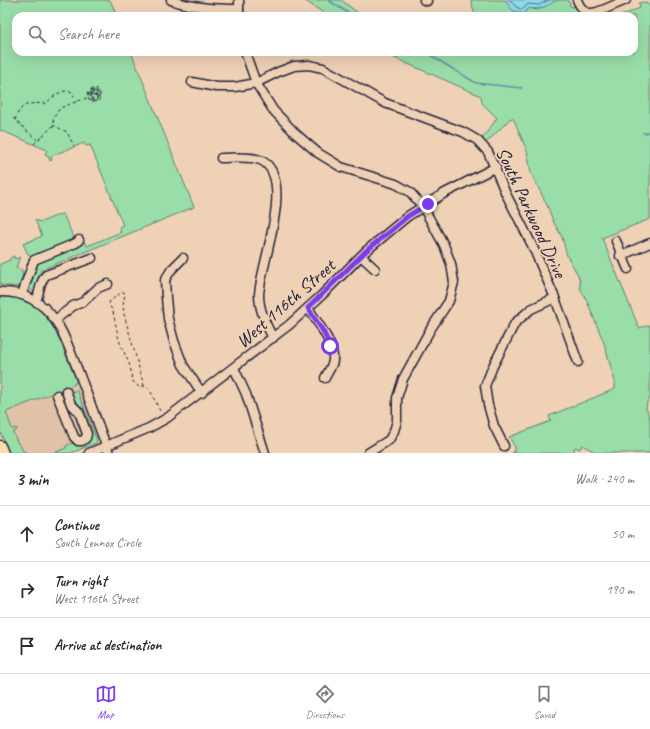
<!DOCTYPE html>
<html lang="en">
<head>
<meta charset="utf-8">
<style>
  body { margin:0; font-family:Caveat,sans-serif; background:#f7f7f7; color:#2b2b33 }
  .stop { position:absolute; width:12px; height:12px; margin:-9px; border:3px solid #7c3aed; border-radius:50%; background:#fff }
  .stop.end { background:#7c3aed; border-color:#fff; box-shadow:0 1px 4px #0008 }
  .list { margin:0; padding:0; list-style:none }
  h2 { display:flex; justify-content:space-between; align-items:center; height:52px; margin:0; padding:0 16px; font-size:17px }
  h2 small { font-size:13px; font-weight:400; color:#7c7c81 }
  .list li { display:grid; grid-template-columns:26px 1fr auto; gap:12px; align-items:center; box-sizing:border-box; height:56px; padding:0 16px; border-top:1px solid #e1e1e2 }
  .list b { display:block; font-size:15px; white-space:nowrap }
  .list p { margin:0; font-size:13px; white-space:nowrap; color:#7c7c81 }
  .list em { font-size:13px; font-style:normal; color:#7c7c81 }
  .icon { flex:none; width:22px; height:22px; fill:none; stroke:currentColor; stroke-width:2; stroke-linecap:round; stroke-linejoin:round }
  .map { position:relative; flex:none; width:650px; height:453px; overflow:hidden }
  .search { position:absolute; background:#fff; box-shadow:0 4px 16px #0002; left:12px; right:12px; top:12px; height:44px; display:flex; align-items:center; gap:10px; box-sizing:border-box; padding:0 14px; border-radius:12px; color:#7c7c81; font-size:15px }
  .sheet { height:220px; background:#fff }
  nav { display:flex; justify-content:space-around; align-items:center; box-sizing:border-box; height:56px; border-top:1px solid #e1e1e2; background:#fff; font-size:11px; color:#7c7c81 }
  nav a { display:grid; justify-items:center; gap:2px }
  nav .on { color:#7c3aed }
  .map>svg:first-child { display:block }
  .built { fill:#e0c3a7 }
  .green { fill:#99dda9; stroke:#5e8072 }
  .water { fill:#8edbed; stroke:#6391a6 }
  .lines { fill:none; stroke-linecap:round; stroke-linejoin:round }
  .shore { stroke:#4d6c82; stroke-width:1 }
  .stream { stroke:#6391a6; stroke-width:1.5 }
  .minor-casing { stroke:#22223b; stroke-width:11 }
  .major-casing { stroke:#22223b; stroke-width:13 }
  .path { stroke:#22223b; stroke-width:1; stroke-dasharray:3 3; stroke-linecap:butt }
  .minor { stroke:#efd2b6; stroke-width:8 }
  .major { stroke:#f9deab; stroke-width:10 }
  .route { stroke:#7c3aed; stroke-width:5 }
  .labels { text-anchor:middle; stroke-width:4; stroke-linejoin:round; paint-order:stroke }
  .street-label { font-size:19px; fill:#22223b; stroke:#efd2b6 }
</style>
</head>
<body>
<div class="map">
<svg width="650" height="453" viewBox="0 0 650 453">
  <rect width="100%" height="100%" fill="#efd2b6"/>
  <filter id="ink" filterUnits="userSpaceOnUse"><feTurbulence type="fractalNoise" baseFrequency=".025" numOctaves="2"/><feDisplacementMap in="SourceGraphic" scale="8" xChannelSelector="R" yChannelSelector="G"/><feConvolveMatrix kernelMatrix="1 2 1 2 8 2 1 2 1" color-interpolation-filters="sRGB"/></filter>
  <g filter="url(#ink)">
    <path class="built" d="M 75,380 L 99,442 L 74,453 L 7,453 L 0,436 L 0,411 Z"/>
    <g class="green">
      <path d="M 0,0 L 110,0 L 117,16 L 16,16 L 16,52 L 131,52 L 194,207 L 41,270 L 34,292 L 29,289 L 38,263 L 85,242 L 87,246 L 121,232 L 119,227 L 123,225 L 90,145 L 86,146 L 84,143 L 51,156 L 52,160 L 50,161 L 48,156 L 45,154 L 47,150 L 0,130 Z"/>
      <path d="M 304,0 L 341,0 L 362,16 L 328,16 Z"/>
      <path d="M 471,0 L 505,0 L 512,10 L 520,13 L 530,8 C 539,13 547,5 555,1 C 558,0 564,0 568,0 L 571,7 L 575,6 L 583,16 L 475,16 Z"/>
      <path d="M 645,2 L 650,6 L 650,219 L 602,238 L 639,328 L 650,325 L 650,398 L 647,402 L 646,408 L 650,419 L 650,453 L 597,453 L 582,445 L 580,449 L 575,447 L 573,453 L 513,453 L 515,447 L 509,437 L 551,421 L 549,416 L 615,389 L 615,382 L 604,343 L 587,301 L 580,288 L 580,282 L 578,275 L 567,256 L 562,237 L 554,223 L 547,205 L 531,173 L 527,151 L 514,120 L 511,118 L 486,143 L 482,139 L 497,118 L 482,103 L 481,96 L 381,52 L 634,52 L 634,16 L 621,16 L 640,8 L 639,3 Z"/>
      <path d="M 61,214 L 63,214 L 74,238 L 71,241 L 32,257 L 28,254 L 23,244 L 42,236 L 35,220 L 41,222 Z"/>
      <path d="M 14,256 L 15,259 L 20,257 L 16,268 L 22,270 L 23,273 L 19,287 L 0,285 L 0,264 L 10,260 L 10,258 Z"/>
      <path d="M 0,297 C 49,293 61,345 76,380 L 75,384 L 6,412 L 12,429 L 16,428 L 17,430 L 13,432 L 18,444 L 19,443 L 23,451 L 28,453 L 9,453 L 0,431 Z"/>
      <path d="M 77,390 L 97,440 L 96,443 L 71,453 L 54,453 L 66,448 L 66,446 L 72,443 L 77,445 L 87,442 L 76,406 L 69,393 Z"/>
    </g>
    <path class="water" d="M 505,0 L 556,0 C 547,7 539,10 529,8 L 523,14 L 512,10 Z"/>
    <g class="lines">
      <path class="shore" d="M 510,0 L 515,6 L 522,10 L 528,4 L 539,5 L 549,0"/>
      <g class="stream">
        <path d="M 328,0 L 353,16"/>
        <path d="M 425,52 L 476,83 L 522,88"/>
        <path d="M 643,133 L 646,133 L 650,130"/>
      </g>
      <defs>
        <g id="minor">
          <path d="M 171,0 C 193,8 215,9 239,9"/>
          <path d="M 424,0 L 427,1"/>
          <path d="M 577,0 C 584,16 591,15 605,9 C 612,6 619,3 626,0"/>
          <path d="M 239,16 L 239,0"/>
          <path d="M 245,52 L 256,83 L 273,110 L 296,134 L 318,153 L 341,167 L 396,184 L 410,192 L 423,207 L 444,245 L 451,264 L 454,282 L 449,301 L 430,330 L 403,379 L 397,398 L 397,421 L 394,431 L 389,440 L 368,453"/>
          <path d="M 192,82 L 216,87 L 235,87 L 256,83 L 278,72 L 294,66 L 309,65 L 323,68 L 385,103 L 463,132 L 477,140 L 488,152 L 506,194 L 532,245 L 555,298 L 578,362"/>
          <path d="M 221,158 C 231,158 250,156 260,160 C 297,175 260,266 259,295 C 259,310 266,325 273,338"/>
          <path d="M 616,241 L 628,269"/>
          <path d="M 361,256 L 375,269"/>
          <path d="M 620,256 L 650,243"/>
          <path d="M 183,258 L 171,270 L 165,280 L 166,298 L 168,319 L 174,341 L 183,365 L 202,393"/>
          <path d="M 0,292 C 22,291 43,302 55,320 C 63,331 68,345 73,358 C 86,390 97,422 109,453"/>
          <path d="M 22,294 L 34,260 L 76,243 L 79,240"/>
          <path d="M 36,301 C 40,293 39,282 46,275 L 92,258"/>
          <path d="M 308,308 C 317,322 335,344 333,361 C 332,367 327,373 325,378"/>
          <path d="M 55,320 L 73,306 L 83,302 L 98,288 L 108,284"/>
          <path d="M 234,368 L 246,394 L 265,453"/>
          <path d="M 57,395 L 74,437 L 78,441 L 82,441 L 86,438 L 87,434 L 79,412 L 71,404 L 66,391"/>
          <path d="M 504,446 L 494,426 L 488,405 L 485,386 L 493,366 L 515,323 L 531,309 L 555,298"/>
          <path d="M 89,453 L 149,428 L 167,418 L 289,325 L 322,295 L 366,251 L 408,216 L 443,194 L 496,167"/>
        </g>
        <path id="major" d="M 0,446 L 3,453"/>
      </defs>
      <use href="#minor" class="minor-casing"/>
      <use href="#major" class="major-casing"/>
      <g class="path">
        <path d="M 13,118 L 37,140"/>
        <path d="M 15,120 C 21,102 28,104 46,103 C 54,97 60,88 72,92 L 76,102"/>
        <path d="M 53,125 L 67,132 L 74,146"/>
        <path d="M 34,144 L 52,127 L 54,123 L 53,119 L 60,108 L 89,97 L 89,94 L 92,91 C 96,90 99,92 99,97 L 94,101 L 89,99 L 93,102 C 98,101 100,98 99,94 L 95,89 L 89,92 L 87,97 L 88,92 L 94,88 C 101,90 102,96 98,101 L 92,102 L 88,99 L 90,97 L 93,99 L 97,98 L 97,93 L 94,91 L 91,92 L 90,97 L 93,94 L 95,95 L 93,97 L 96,97 L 96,94 L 94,93 L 90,95 L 94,92 L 96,93 L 96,97 L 94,99 L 91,98 L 94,95"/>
        <path d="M 144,386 L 124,314 L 123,306 L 125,293 L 122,292 L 110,301 L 109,304 L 113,312 L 119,340 L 130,366 L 132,379 L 134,383 L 139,387 L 144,386 L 149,388 L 161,413"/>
      </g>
      <use href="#minor" class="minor"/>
      <use href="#major" class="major"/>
    </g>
  </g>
  <g class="lines" filter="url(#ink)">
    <path class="route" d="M 330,346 L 323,331 L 308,308 L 366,251 L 408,216 L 428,204"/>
  </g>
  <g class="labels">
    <g class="street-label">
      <text transform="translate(532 212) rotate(65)" y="7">South Parkwood Drive</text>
      <text transform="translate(285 303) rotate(-41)" y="7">West 116th Street</text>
    </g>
  </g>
</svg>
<div class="stop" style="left:330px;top:346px"></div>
<div class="stop end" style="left:428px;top:204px"></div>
<div class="search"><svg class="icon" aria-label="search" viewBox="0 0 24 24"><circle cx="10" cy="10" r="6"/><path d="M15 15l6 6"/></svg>Search here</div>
</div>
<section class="sheet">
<h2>3 min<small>Walk · 240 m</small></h2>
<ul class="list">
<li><svg class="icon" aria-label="ahead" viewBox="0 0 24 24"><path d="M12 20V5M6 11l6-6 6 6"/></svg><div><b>Continue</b><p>South Lennox Circle</p></div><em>50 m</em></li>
<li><svg class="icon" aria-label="right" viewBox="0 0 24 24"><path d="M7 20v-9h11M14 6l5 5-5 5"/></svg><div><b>Turn right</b><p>West 116th Street</p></div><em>190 m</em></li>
<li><svg class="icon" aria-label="arrive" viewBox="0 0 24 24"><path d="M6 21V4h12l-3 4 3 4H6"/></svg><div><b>Arrive at destination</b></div></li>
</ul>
</section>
<nav>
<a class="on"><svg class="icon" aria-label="map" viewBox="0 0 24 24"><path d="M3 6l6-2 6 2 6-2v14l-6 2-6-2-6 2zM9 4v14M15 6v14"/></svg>Map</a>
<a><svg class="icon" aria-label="directions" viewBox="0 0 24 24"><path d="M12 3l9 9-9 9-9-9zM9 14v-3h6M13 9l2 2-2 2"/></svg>Directions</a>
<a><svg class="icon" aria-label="saved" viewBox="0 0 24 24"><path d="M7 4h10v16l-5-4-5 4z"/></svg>Saved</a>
</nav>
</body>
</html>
